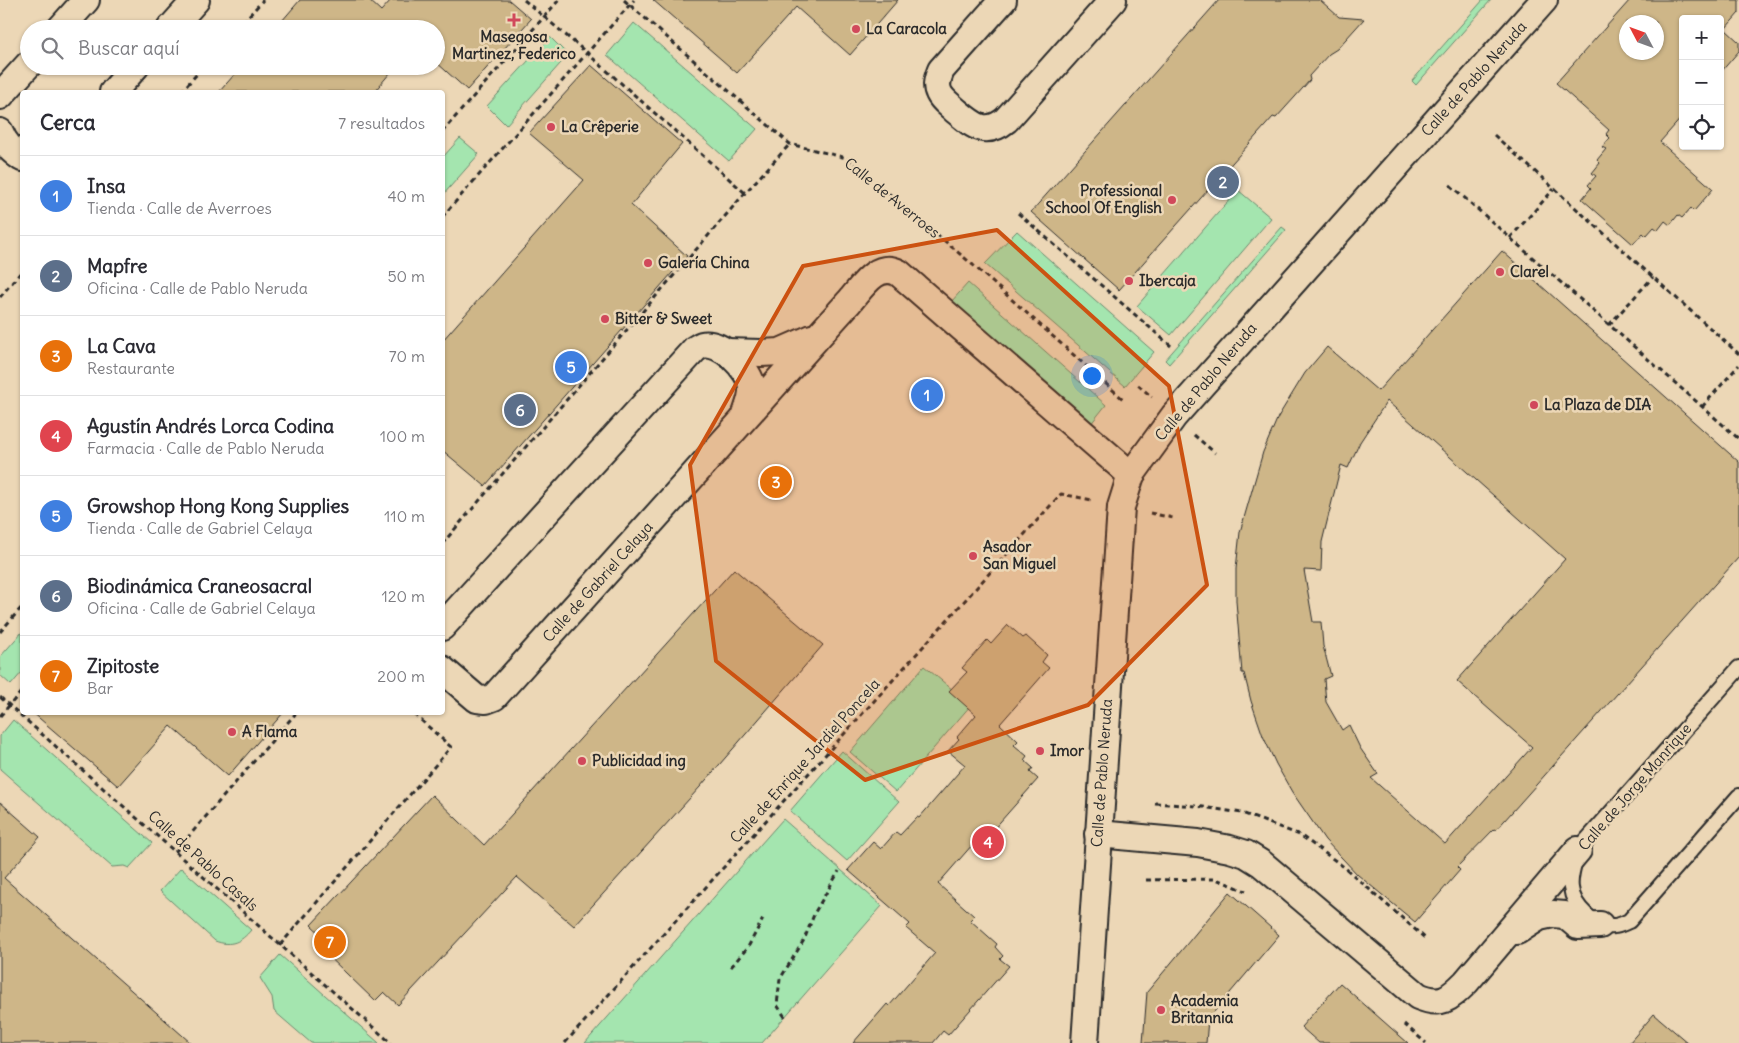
<!DOCTYPE html>
<html lang="es">
<head>
<meta charset="utf-8">
<style>
  body { margin:0; font-family:Delius,sans-serif; background:#f7f7f7; color:#2b2b33 }
  .controls { position:absolute; right:15px; top:15px; display:grid; overflow:hidden; border-radius:5px; box-shadow:0 1px 4px #0004 }
  .controls button { width:45px; height:45px; display:grid; place-items:center; padding:0; border:0; border-bottom:1px solid #e1e1e2; background:#fff; color:#2b2b33; font:25px sans-serif }
  .compass { position:absolute; left:1619px; top:15px; width:45px; height:45px; border-radius:50%; background:#fff; box-shadow:0 1px 4px #0004; rotate:311deg }
  .you { position:absolute; left:1091px; top:375px; width:18px; height:18px; margin:-12px; border:4px solid #fff; border-radius:50%; background:#1a73e8; box-shadow:0 0 0 8px #1a73e833 }
  .badge { display:grid; place-items:center; width:32px; height:32px; border-radius:50%; background:#0b8043; color:#fff; font-size:16px; font-weight:700 }
  .pin { position:absolute; translate:-50% -50%; border:2px solid #fff; box-shadow:0 1px 5px #0006 }
  .list { margin:0; padding:0; list-style:none }
  h2 { display:flex; justify-content:space-between; align-items:center; height:65px; margin:0; padding:0 20px; font-size:21px }
  h2 small { font-size:16px; font-weight:400; color:#7c7c81 }
  .list li { display:grid; grid-template-columns:32px 1fr auto; gap:15px; align-items:center; box-sizing:border-box; height:80px; padding:0 20px; border-top:1px solid #e1e1e2 }
  .list b { display:block; font-size:19px; white-space:nowrap }
  .list p { margin:0; font-size:16px; white-space:nowrap; color:#7c7c81 }
  .list em { font-size:16px; font-style:normal; color:#7c7c81 }
  .icon { flex:none; width:28px; height:28px; fill:none; stroke:currentColor; stroke-width:2; stroke-linecap:round; stroke-linejoin:round }
  .map { position:relative; flex:none; width:1739px; height:1043px; overflow:hidden }
  .search { position:absolute; background:#fff; box-shadow:0 1px 4px #0004; left:20px; top:20px; width:425px; height:55px; display:flex; align-items:center; gap:12px; box-sizing:border-box; padding:0 18px; border-radius:28px; color:#7c7c81; font-size:19px }
  .panel { position:absolute; background:#fff; box-shadow:0 1px 4px #0004; left:20px; top:90px; width:425px; height:625px; border-radius:5px }
  .map>svg:first-child { display:block }
  .green { fill:#a4e5af; stroke:#68886d }
  .building { fill:#ceb688; stroke:#2b2b2b; fill-rule:evenodd }
  .lines { fill:none; stroke-linecap:round; stroke-linejoin:round }
  .lane-casing { stroke:#2b2b2b; stroke-width:18 }
  .street-casing { stroke:#2b2b2b; stroke-width:30 }
  .path { stroke:#2b2b2b; stroke-width:3; stroke-dasharray:5 4; stroke-linecap:butt }
  .lane { stroke:#ecd7b6; stroke-width:14 }
  .street { stroke:#ecd7b6; stroke-width:26 }
  .marked { fill:#cc5211; fill-opacity:0.2; stroke:#cc5211; stroke-width:4; stroke-linejoin:round }
  .poi-dot { fill:#d1495b; stroke:#ecd7b6; stroke-width:2 }
  .labels { text-anchor:middle; stroke-width:5; stroke-linejoin:round; paint-order:stroke }
  .poi-label { font-size:15px; font-weight:bold; fill:#2b2b2b; stroke:#ecd7b6; text-anchor:start }
  .street-label { font-size:15px; fill:#2b2b2b; stroke:#ecd7b6 }
</style>
</head>
<body>
<div class="map">
<svg width="1739" height="1043" viewBox="0 0 1739 1043">
  <rect width="100%" height="100%" fill="#ecd7b6"/>
  <filter id="ink" filterUnits="userSpaceOnUse"><feTurbulence type="fractalNoise" baseFrequency=".02" numOctaves="2"/><feDisplacementMap in="SourceGraphic" scale="10" xChannelSelector="R" yChannelSelector="G"/><feConvolveMatrix kernelMatrix="1 2 1 2 8 2 1 2 1" color-interpolation-filters="sRGB"/></filter>
  <g filter="url(#ink)">
    <g class="green">
      <path d="M 1483,0 L 1491,0 L 1416,85 L 1412,81 Z"/>
      <path d="M 634,23 L 757,129 L 729,161 L 607,55 Z"/>
      <path d="M 550,37 L 568,55 L 506,125 L 487,106 Z"/>
      <path d="M 460,138 L 479,154 L 443,195 L 443,157 Z"/>
      <path d="M 1238,190 L 1271,218 L 1171,335 L 1137,306 Z"/>
      <path d="M 1282,227 L 1286,230 L 1169,364 L 1165,360 Z"/>
      <path d="M 1017,231 L 1154,352 L 1125,386 L 985,264 Z"/>
      <path d="M 968,283 L 1106,405 L 1090,425 L 951,302 Z"/>
      <path d="M 22,632 L 22,672 L 11,685 L 0,675 L 0,657 Z"/>
      <path d="M 924,666 L 971,705 L 896,792 L 850,752 Z"/>
      <path d="M 13,720 L 152,843 L 129,868 L 124,866 L 112,867 L 0,769 L 0,736 Z"/>
      <path d="M 842,751 L 899,802 L 847,861 L 790,811 Z"/>
      <path d="M 783,819 L 882,906 L 762,1043 L 585,1043 Z"/>
      <path d="M 181,868 L 251,930 C 241,942 231,947 215,941 L 160,891 Z"/>
      <path d="M 280,955 L 379,1043 L 311,1043 L 274,1011 L 272,997 L 260,978 Z"/>
    </g>
    <g class="building">
      <path d="M 300,0 L 369,0 L 381,11 L 391,0 L 509,0 L 531,19 L 467,90 L 436,62 L 436,29 L 275,29 Z"/>
      <path d="M 653,0 L 898,0 L 850,55 L 796,7 L 737,73 Z"/>
      <path d="M 1219,0 L 1320,0 L 1339,17 L 1364,19 L 1337,49 L 1329,54 L 1309,76 L 1310,80 L 1295,97 L 1276,118 L 1273,117 L 1119,290 L 1031,212 Z"/>
      <path d="M 1630,0 L 1739,0 L 1739,13 L 1725,29 L 1739,42 L 1739,51 L 1720,73 L 1720,19 L 1683,19 L 1683,116 L 1660,142 L 1713,189 L 1694,211 L 1691,208 L 1682,218 L 1678,215 L 1670,225 L 1665,221 L 1658,230 L 1654,227 L 1646,236 L 1643,233 L 1633,244 L 1582,199 L 1591,188 L 1588,185 L 1596,176 L 1592,173 L 1600,163 L 1597,160 L 1606,149 L 1602,147 L 1610,138 L 1606,134 L 1609,130 L 1556,83 ZM 1626,22 L 1656,22 L 1656,52 L 1626,52 Z"/>
      <path d="M 591,65 L 682,144 L 631,205 L 687,256 L 485,486 L 442,450 L 442,341 L 584,180 L 529,133 Z"/>
      <path d="M 242,66 L 396,66 L 374,92 L 219,92 Z"/>
      <path d="M 1502,251 L 1739,462 L 1739,557 L 1496,830 L 1494,829 L 1457,867 L 1460,870 L 1415,922 L 1358,875 L 1325,840 L 1292,792 L 1276,764 L 1263,736 L 1251,701 L 1244,673 L 1242,673 L 1236,601 L 1236,569 L 1240,532 L 1263,452 L 1278,417 L 1305,373 L 1327,347 L 1378,391 ZM 1387,401 L 1565,559 L 1457,681 L 1532,747 L 1445,844 L 1371,778 L 1378,774 L 1360,748 L 1349,725 L 1342,730 L 1326,702 L 1324,679 L 1331,676 L 1323,646 L 1321,622 L 1313,622 L 1304,570 L 1321,571 L 1322,542 L 1341,465 L 1348,468 L 1360,442 Z"/>
      <path d="M 734,569 L 823,645 L 700,787 L 574,926 L 517,877 L 398,1005 L 384,992 L 375,1001 L 318,946 L 325,938 L 311,925 L 432,795 L 484,845 Z"/>
      <path d="M 1008,625 L 1023,638 L 1026,636 L 1047,655 L 1042,662 L 1049,668 L 1000,724 L 1018,741 L 1014,745 L 1027,756 L 1024,760 L 1033,768 L 1030,772 L 1038,779 L 977,848 L 973,844 L 938,884 L 974,916 L 970,920 L 997,944 L 995,947 L 1003,956 L 1000,959 L 1009,966 L 948,1035 L 943,1031 L 933,1043 L 853,1043 L 887,1004 L 889,1006 L 935,953 L 906,928 L 910,924 L 848,870 L 873,842 L 881,849 L 896,832 L 900,835 L 917,817 L 919,818 L 965,765 L 948,751 L 959,739 L 957,737 L 976,715 L 949,691 L 967,672 L 962,668 L 987,640 L 991,644 Z"/>
      <path d="M 32,712 L 284,712 L 228,776 L 171,726 L 118,786 Z"/>
      <path d="M 0,802 L 40,837 L 4,878 L 191,1043 L 0,1043 Z"/>
      <path d="M 1230,892 L 1279,935 L 1208,1019 L 1206,1043 L 1143,1043 L 1147,992 Z"/>
      <path d="M 1340,983 L 1408,1043 L 1319,1043 L 1301,1027 Z"/>
      <path d="M 1654,1014 L 1688,1043 L 1629,1043 Z"/>
    </g>
    <g class="lines">
      <defs>
        <path id="lane" d="M 1739,668 L 1578,850 C 1575,862 1569,875 1571,888 C 1573,906 1595,929 1614,926 C 1619,926 1624,923 1629,921 L 1739,796"/>
        <g id="street">
          <path d="M 1003,0 L 941,70 C 938,78 935,85 939,93 C 942,100 950,105 955,110 C 973,125 985,137 1006,120 L 1113,0"/>
          <path d="M 60,29 L 86,0"/>
          <path d="M 170,29 L 196,0"/>
          <path d="M 113,92 L 136,66"/>
          <path d="M 0,96 L 29,64"/>
          <path d="M 0,132 C 4,143 13,152 22,158"/>
          <path d="M 727,352 L 761,353 L 780,352 L 812,338"/>
          <path d="M 442,627 L 695,349 C 697,348 699,346 702,345 C 721,340 750,370 752,387 C 753,398 748,407 745,417"/>
          <path d="M 442,669 L 477,699 L 486,700 L 494,697 L 849,302 C 862,287 877,261 899,273 L 1131,475"/>
          <path d="M 1098,834 L 1198,843 L 1230,849 L 1246,854 L 1262,864 L 1418,996 C 1441,1006 1449,999 1466,982 L 1578,850"/>
          <path d="M 1517,931 L 1539,917 L 1553,914 L 1565,915 L 1578,926 L 1600,925"/>
          <path d="M 1085,1043 L 1121,507 L 1131,475 L 1174,416 L 1544,0"/>
        </g>
      </defs>
      <use href="#lane" class="lane-casing"/>
      <use href="#street" class="street-casing"/>
      <g class="path">
        <path d="M 524,0 L 587,53 L 745,193"/>
        <path d="M 624,0 L 790,144 L 847,158 L 973,265 L 1124,400"/>
        <path d="M 237,29 L 263,0"/>
        <path d="M 181,92 L 204,66"/>
        <path d="M 442,132 L 559,0"/>
        <path d="M 1494,135 L 1739,354"/>
        <path d="M 1450,185 L 1739,439"/>
        <path d="M 1018,213 L 1171,346"/>
        <path d="M 442,217 L 634,0"/>
        <path d="M 1510,238 L 1554,189"/>
        <path d="M 0,297 L 22,271"/>
        <path d="M 1609,325 L 1653,277"/>
        <path d="M 1138,385 L 1152,397"/>
        <path d="M 1702,407 L 1739,365"/>
        <path d="M 1194,435 L 1215,453"/>
        <path d="M 1150,513 L 1173,518"/>
        <path d="M 442,544 L 745,193 L 790,144"/>
        <path d="M 0,632 L 22,607"/>
        <path d="M 0,697 L 391,1043"/>
        <path d="M 0,716 L 22,691"/>
        <path d="M 1155,803 L 1196,806 L 1242,813 L 1300,835 L 1344,867 L 1426,939"/>
        <path d="M 175,852 L 297,712"/>
        <path d="M 1146,880 L 1216,879 L 1246,891"/>
        <path d="M 280,945 L 451,747 L 412,712"/>
        <path d="M 731,967 L 748,947 L 763,919"/>
        <path d="M 785,1017 L 777,1005 L 780,979 L 804,940 L 815,912 L 839,871"/>
        <path d="M 1404,1024 L 1426,1043"/>
        <path d="M 565,1043 L 1061,494 L 1092,500"/>
      </g>
      <use href="#lane" class="lane"/>
      <use href="#street" class="street"/>
    </g>
  </g>
  <path class="marked" d="M 997,230 L 1169,386 L 1207,585 L 1088,705 L 865,780 L 716,661 L 690,465 L 803,266 Z"/>
  <g class="poi-dot">
    <path d="M511.5 12.5h5v5h5v5h-5v5h-5v-5h-5v-5h5z"/>
    <circle cx="856" cy="29" r="5"/>
    <circle cx="551" cy="127" r="5"/>
    <circle cx="1172" cy="200" r="5"/>
    <circle cx="648" cy="263" r="5"/>
    <circle cx="1500" cy="272" r="5"/>
    <circle cx="1129" cy="281" r="5"/>
    <circle cx="605" cy="319" r="5"/>
    <circle cx="1534" cy="405" r="5"/>
    <circle cx="973" cy="556" r="5"/>
    <circle cx="232" cy="732" r="5"/>
    <circle cx="1040" cy="751" r="5"/>
    <circle cx="582" cy="761" r="5"/>
    <circle cx="1161" cy="1010" r="5"/>
  </g>
  <g class="labels">
    <g class="poi-label">
      <text x="866" y="34">La Caracola</text>
      <text x="514" y="42" text-anchor="middle">Masegosa<tspan x="514" dy="17">Martinez, Federico</tspan></text>
      <text x="561" y="132">La Crêperie</text>
      <text x="1162" y="196" text-anchor="end">Professional<tspan x="1162" dy="17">School Of English</tspan></text>
      <text x="658" y="268">Galería China</text>
      <text x="1510" y="277">Clarel</text>
      <text x="1139" y="286">Ibercaja</text>
      <text x="615" y="324">Bitter &amp; Sweet</text>
      <text x="1544" y="410">La Plaza de DIA</text>
      <text x="983" y="552">Asador<tspan x="983" dy="17">San Miguel</tspan></text>
      <text x="242" y="737">A Flama</text>
      <text x="1050" y="756">Imor</text>
      <text x="592" y="766">Publicidad ing</text>
      <text x="1171" y="1006">Academia<tspan x="1171" dy="17">Britannia</tspan></text>
    </g>
    <g class="street-label">
      <text transform="translate(1474 79) rotate(-48)" y="5">Calle de Pablo Neruda</text>
      <text transform="translate(892 198) rotate(39)" y="5">Calle de Averroes</text>
      <text transform="translate(1206 382) rotate(-50)" y="5">Calle de Pablo Neruda</text>
      <text transform="translate(598 582) rotate(-48)" y="5">Calle de Gabriel Celaya</text>
      <text transform="translate(805 761) rotate(-48)" y="5">Calle de Enrique Jardiel Poncela</text>
      <text transform="translate(1102 773) rotate(-86)" y="5">Calle de Pablo Neruda</text>
      <text transform="translate(1635 787) rotate(-49)" y="5">Calle de Jorge Manrique</text>
      <text transform="translate(203 861) rotate(42)" y="5">Calle de Pablo Casals</text>
    </g>
  </g>
</svg>
<div class="controls">
<button>+</button>
<button>−</button>
<button><svg class="icon" aria-label="locate" viewBox="0 0 24 24"><circle cx="12" cy="12" r="6"/><path d="M12 2v4M12 18v4M2 12h4M18 12h4"/></svg></button>
</div>
<svg class="compass" viewBox="-18 -18 36 36"><path d="M0-13l5 13h-10z" fill="#e53935"/><path d="M0 13l5-13h-10z" fill="#7c7c81"/></svg>
<div class="you"></div>
<div class="pin badge" style="left:927px;top:395px;background:#3f7fe0">1</div>
<div class="pin badge" style="left:1223px;top:182px;background:#5c6f8a">2</div>
<div class="pin badge" style="left:776px;top:482px;background:#e8710a">3</div>
<div class="pin badge" style="left:988px;top:842px;background:#e0444e">4</div>
<div class="pin badge" style="left:571px;top:367px;background:#3f7fe0">5</div>
<div class="pin badge" style="left:520px;top:410px;background:#5c6f8a">6</div>
<div class="pin badge" style="left:330px;top:942px;background:#e8710a">7</div>
<div class="search"><svg class="icon" aria-label="search" viewBox="0 0 24 24"><circle cx="10" cy="10" r="6"/><path d="M15 15l6 6"/></svg>Buscar aquí</div>
<section class="panel">
<h2>Cerca<small>7 resultados</small></h2>
<ul class="list">
<li><span class="badge" style="background:#3f7fe0">1</span><div><b>Insa</b><p>Tienda · Calle de Averroes</p></div><em>40 m</em></li>
<li><span class="badge" style="background:#5c6f8a">2</span><div><b>Mapfre</b><p>Oficina · Calle de Pablo Neruda</p></div><em>50 m</em></li>
<li><span class="badge" style="background:#e8710a">3</span><div><b>La Cava</b><p>Restaurante</p></div><em>70 m</em></li>
<li><span class="badge" style="background:#e0444e">4</span><div><b>Agustín Andrés Lorca Codina</b><p>Farmacia · Calle de Pablo Neruda</p></div><em>100 m</em></li>
<li><span class="badge" style="background:#3f7fe0">5</span><div><b>Growshop Hong Kong Supplies</b><p>Tienda · Calle de Gabriel Celaya</p></div><em>110 m</em></li>
<li><span class="badge" style="background:#5c6f8a">6</span><div><b>Biodinámica Craneosacral</b><p>Oficina · Calle de Gabriel Celaya</p></div><em>120 m</em></li>
<li><span class="badge" style="background:#e8710a">7</span><div><b>Zipitoste</b><p>Bar</p></div><em>200 m</em></li>
</ul>
</section>
</div>
</body>
</html>
